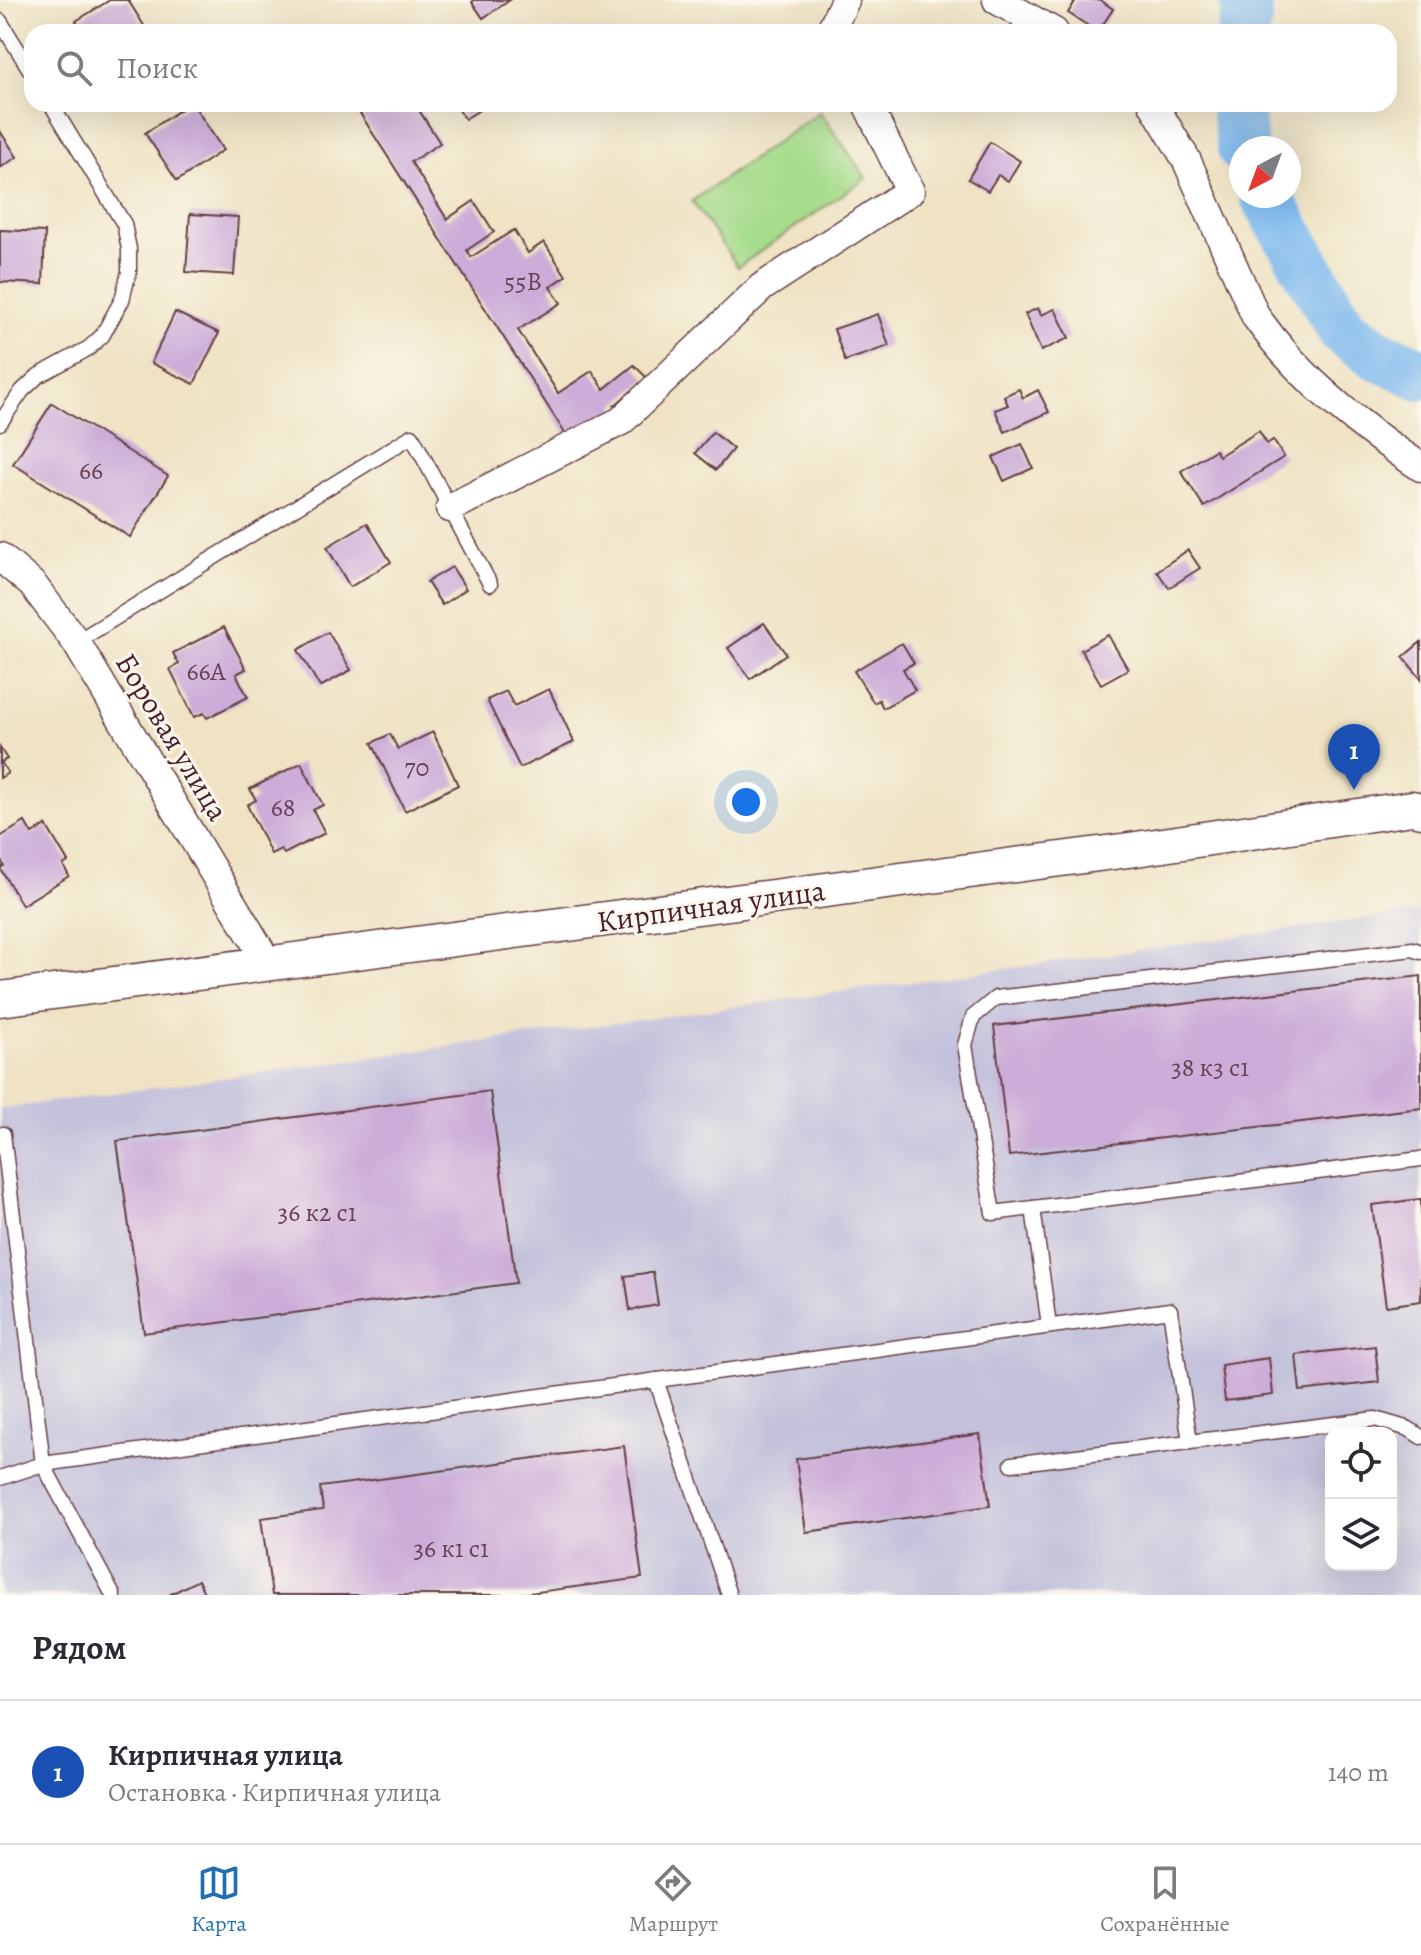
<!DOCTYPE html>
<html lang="ru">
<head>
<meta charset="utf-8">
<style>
  body { margin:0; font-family:Alegreya,serif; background:#f2f2f3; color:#2b2b33 }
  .controls { position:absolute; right:24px; bottom:24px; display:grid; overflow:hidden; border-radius:16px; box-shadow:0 8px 32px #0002 }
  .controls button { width:72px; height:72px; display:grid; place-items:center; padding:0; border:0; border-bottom:2px solid #e1e1e2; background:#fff; color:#2b2b33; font:40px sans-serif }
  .compass { position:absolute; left:1229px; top:136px; width:72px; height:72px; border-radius:50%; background:#fff; box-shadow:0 8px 32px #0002; rotate:221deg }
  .you { position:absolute; left:746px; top:802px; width:28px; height:28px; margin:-20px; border:6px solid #fff; border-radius:50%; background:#1a73e8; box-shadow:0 0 0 12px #1a73e833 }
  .badge { display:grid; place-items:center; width:52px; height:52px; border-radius:50%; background:#1f6fb2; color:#fff; font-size:26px; font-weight:700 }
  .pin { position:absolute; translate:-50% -66px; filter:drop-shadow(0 2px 4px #0008) }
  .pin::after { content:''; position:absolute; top:42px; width:28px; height:24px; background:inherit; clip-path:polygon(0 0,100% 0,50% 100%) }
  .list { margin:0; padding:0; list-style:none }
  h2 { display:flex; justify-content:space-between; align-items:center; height:104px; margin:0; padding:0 32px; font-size:34px }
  h2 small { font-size:26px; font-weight:400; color:#7c7c81 }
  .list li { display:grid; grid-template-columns:52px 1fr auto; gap:24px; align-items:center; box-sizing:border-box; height:144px; padding:0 32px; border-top:2px solid #e1e1e2 }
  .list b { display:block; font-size:30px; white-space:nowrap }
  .list p { margin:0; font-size:26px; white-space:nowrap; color:#7c7c81 }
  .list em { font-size:26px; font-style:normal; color:#7c7c81 }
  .icon { flex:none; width:44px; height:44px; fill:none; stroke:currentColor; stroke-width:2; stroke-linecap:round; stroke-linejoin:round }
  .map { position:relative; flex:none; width:1421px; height:1595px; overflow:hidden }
  .search { position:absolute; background:#fff; box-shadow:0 8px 32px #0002; left:24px; right:24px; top:24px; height:88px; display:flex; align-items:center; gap:20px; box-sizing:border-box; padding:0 28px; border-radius:24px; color:#7c7c81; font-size:30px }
  .sheet { height:248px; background:#fff }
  nav { display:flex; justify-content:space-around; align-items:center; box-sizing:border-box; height:112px; border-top:2px solid #e1e1e2; background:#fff; font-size:22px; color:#7c7c81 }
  nav a { display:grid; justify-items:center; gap:4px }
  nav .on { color:#1f6fb2 }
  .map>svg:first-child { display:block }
  .industrial { fill:#c3c1db; fill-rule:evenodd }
  .green { fill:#a7dc8d; stroke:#787e5c; stroke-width:2 }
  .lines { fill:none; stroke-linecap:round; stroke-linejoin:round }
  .river { stroke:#7cb8ee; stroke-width:52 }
  .building { fill:#ccacd8 }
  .service-casing { stroke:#633c42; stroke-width:17 }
  .minor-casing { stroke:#633c42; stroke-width:31 }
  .tertiary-casing { stroke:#633c42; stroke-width:37 }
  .service { stroke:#fff; stroke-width:14 }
  .minor { stroke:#fff; stroke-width:28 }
  .tertiary { stroke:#fff; stroke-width:34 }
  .labels { text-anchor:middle; stroke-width:6; stroke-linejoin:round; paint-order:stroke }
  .number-label { font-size:26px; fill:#6a4256 }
  .street-label { font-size:30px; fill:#4a1f2b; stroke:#fbf7ec }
</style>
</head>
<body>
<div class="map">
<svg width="1421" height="1595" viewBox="0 0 1421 1595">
  <rect width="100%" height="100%" fill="#fbf7ec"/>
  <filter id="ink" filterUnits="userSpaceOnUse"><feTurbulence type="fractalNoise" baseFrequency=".0125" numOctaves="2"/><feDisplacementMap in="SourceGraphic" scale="16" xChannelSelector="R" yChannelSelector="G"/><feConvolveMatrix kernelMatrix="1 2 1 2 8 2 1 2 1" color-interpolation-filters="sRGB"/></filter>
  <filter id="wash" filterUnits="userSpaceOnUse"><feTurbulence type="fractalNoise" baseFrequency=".006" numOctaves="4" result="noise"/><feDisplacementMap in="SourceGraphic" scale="32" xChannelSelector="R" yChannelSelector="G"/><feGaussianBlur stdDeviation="1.8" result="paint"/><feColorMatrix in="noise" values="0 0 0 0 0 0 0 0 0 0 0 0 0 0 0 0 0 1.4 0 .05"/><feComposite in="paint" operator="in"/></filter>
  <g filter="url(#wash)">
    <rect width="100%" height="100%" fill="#efe3c4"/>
    <path class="industrial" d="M 1421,911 L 1421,1595 L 0,1595 L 0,1109 ZM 1331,1433 L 1391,1433 L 1391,1565 L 1331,1565 Z"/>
    <path class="green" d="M 820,112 L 866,178 L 738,267 L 692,201 Z"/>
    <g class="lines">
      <g class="river">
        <path d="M 1243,32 L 1247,14 L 1245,0"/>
        <path d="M 1236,104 L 1243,148"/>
        <path d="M 1266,196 L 1343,330 L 1377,354 L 1421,374"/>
      </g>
    </g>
    <g id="blocks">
      <g class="building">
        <path d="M 110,0 L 128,0 L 148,32 L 83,32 L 76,21 Z"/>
        <path d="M 475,0 L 510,0 L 483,18 L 472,2 Z"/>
        <path d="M 1076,0 L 1100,0 L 1113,9 L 1098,32 L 1068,13 Z"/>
        <path d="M 189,104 L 193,104 L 223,150 L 177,181 L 145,133 Z"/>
        <path d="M 361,104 L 415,104 L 440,143 L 411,162 L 447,219 L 474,201 L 494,232 L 467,250 L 471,257 L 514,230 L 528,253 L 544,242 L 566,276 L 550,287 L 561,303 L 518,330 L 558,393 L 592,371 L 604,389 L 634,365 L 647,378 L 614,406 L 618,411 L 570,441 L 356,107 Z"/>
        <path d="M 455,104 L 489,104 L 465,119 Z"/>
        <path d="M 0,131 L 17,157 L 0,168 Z"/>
        <path d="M 990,142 L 1020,161 L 1008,181 L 998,175 L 988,191 L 968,179 Z"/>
        <path d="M 190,214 L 238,217 L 234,275 L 186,272 Z"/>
        <path d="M 0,230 L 45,232 L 43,284 L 0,282 Z"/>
        <path d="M 1038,308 L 1041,315 L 1055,309 L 1069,338 L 1041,351 L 1025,314 Z"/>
        <path d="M 175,312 L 219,333 L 194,384 L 151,363 Z"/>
        <path d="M 878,314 L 889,346 L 845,361 L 834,329 Z"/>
        <path d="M 1019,389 L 1023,398 L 1038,390 L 1049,412 L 1005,432 L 995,410 L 1008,405 L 1004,396 Z"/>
        <path d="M 52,403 L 168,476 L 130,537 L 13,464 Z"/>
        <path d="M 1259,431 L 1267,444 L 1273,440 L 1284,457 L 1204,507 L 1181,471 L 1215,450 L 1219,456 Z"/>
        <path d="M 713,432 L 733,449 L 716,470 L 695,453 Z"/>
        <path d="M 1022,444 L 1033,468 L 1004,481 L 993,457 Z"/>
        <path d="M 367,523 L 391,562 L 350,587 L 327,547 Z"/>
        <path d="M 1188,550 L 1200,568 L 1169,588 L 1157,571 Z"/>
        <path d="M 452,567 L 466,589 L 442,605 L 427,582 Z"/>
        <path d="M 764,623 L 786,654 L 750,679 L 728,648 Z"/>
        <path d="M 224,627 L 246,669 L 236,674 L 248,697 L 207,718 L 204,713 L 194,717 L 170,669 L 179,664 L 173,653 Z"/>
        <path d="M 328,632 L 351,670 L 320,687 L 298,650 Z"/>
        <path d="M 1108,635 L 1128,669 L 1101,684 L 1081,650 Z"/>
        <path d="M 1421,642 L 1421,679 L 1403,657 Z"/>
        <path d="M 902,643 L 914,663 L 903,669 L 915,690 L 883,708 L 879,700 L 874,703 L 854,671 Z"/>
        <path d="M 549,689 L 574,742 L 520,768 L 487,700 L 506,691 L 514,706 Z"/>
        <path d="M 433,732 L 458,785 L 405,811 L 372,743 L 390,734 L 398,749 Z"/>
        <path d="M 0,748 L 7,759 L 1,762 L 8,773 L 0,778 Z"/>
        <path d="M 301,763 L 323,805 L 313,810 L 325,833 L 284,854 L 281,849 L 271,854 L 247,805 L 256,800 L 250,789 Z"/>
        <path d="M 25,822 L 32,834 L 46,825 L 68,862 L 63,865 L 69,876 L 22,905 L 0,868 L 4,866 L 0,858 L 0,837 Z"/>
        <path d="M 1421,976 L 1421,1108 L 1009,1156 L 994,1026 Z"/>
        <path d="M 490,1091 L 516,1283 L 144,1333 L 117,1141 Z"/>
        <path d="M 1421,1199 L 1421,1301 L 1386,1306 L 1372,1205 Z"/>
        <path d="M 653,1272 L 658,1305 L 630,1310 L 625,1276 Z"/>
        <path d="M 1375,1346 L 1379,1382 L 1300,1391 L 1296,1355 Z"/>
        <path d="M 1269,1358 L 1273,1395 L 1225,1401 L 1221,1365 Z"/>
        <path d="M 980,1434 L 990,1506 L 806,1532 L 796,1459 Z"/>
        <path d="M 624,1446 L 642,1578 L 515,1595 L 272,1595 L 261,1518 L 323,1510 L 320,1487 Z"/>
        <path d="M 198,1580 L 205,1595 L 169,1595 Z"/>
      </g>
    </g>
  </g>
  <g filter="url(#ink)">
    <use href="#blocks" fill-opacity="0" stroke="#633c42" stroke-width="2"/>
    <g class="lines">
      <defs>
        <g id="service">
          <path d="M 0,21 L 32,73"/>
          <path d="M 0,423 L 22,391 L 38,376 L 89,348 L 102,336 L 122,300 L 129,272 L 129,249 L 124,224 L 51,104"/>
          <path d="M 76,642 L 412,436 L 490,584"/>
          <path d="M 1421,952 L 1413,949 L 996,998 L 973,1017 L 965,1045 L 993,1213 L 1421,1159"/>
          <path d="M 0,1135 L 3,1134 L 43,1464 L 113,1595"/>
          <path d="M 1033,1208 L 1049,1326"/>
          <path d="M 656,1380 L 729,1595"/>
          <path d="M 1012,1464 L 1375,1419 L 1409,1429 L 1421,1437"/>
          <path d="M 0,1478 L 43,1464 L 1170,1310 L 1190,1442"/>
        </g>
        <g id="minor">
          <path d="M 997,0 L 1054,32"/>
          <path d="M 830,32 L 845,0"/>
          <path d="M 1153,104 L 1186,159 L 1256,317 C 1300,379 1358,425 1421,467"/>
          <path d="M 450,508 L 621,421 L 762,287 L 910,191 L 867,104"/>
          <path d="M 0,557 L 33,585 L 76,642 L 269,965"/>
        </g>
        <path id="tertiary" d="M 0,999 L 1129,850 L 1412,808 L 1421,810"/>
      </defs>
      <use href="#service" class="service-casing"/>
      <use href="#minor" class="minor-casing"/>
      <use href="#tertiary" class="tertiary-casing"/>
      <use href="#service" class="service"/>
      <use href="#minor" class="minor"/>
      <use href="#tertiary" class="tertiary"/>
    </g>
  </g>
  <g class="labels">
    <g class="number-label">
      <text x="523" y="290">55В</text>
      <text x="91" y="479">66</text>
      <text x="206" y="680">66А</text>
      <text x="417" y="776">70</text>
      <text x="283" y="816">68</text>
      <text x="1210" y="1076">38 к3 с1</text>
      <text x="317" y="1221">36 к2 с1</text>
      <text x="451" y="1557">36 к1 с1</text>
    </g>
    <g class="street-label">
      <text transform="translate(172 737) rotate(59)" y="10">Боровая улица</text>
      <text transform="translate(711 906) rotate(-8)" y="10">Кирпичная улица</text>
    </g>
  </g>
</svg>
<div class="controls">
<button><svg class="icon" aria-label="locate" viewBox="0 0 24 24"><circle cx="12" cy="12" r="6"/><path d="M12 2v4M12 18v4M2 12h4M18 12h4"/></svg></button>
<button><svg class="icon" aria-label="layers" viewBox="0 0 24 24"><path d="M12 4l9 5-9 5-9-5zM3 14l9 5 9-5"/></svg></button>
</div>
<svg class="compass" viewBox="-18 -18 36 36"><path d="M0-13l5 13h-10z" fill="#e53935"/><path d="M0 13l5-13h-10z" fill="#7c7c81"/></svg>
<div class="you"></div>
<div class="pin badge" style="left:1354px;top:790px;background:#1a4fb4">1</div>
<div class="search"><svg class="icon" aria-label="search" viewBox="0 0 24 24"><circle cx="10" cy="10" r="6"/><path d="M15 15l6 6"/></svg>Поиск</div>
</div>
<section class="sheet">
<h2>Рядом<small></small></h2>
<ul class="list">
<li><span class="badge" style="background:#1a4fb4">1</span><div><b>Кирпичная улица</b><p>Остановка · Кирпичная улица</p></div><em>140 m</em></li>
</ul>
</section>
<nav>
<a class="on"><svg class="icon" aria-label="map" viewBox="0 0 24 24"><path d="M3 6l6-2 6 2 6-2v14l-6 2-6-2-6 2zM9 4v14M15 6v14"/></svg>Карта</a>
<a><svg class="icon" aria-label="directions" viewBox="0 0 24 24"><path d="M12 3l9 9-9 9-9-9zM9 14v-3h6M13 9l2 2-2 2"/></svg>Маршрут</a>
<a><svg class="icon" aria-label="saved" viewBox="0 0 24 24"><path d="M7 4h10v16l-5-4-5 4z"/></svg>Сохранённые</a>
</nav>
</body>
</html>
